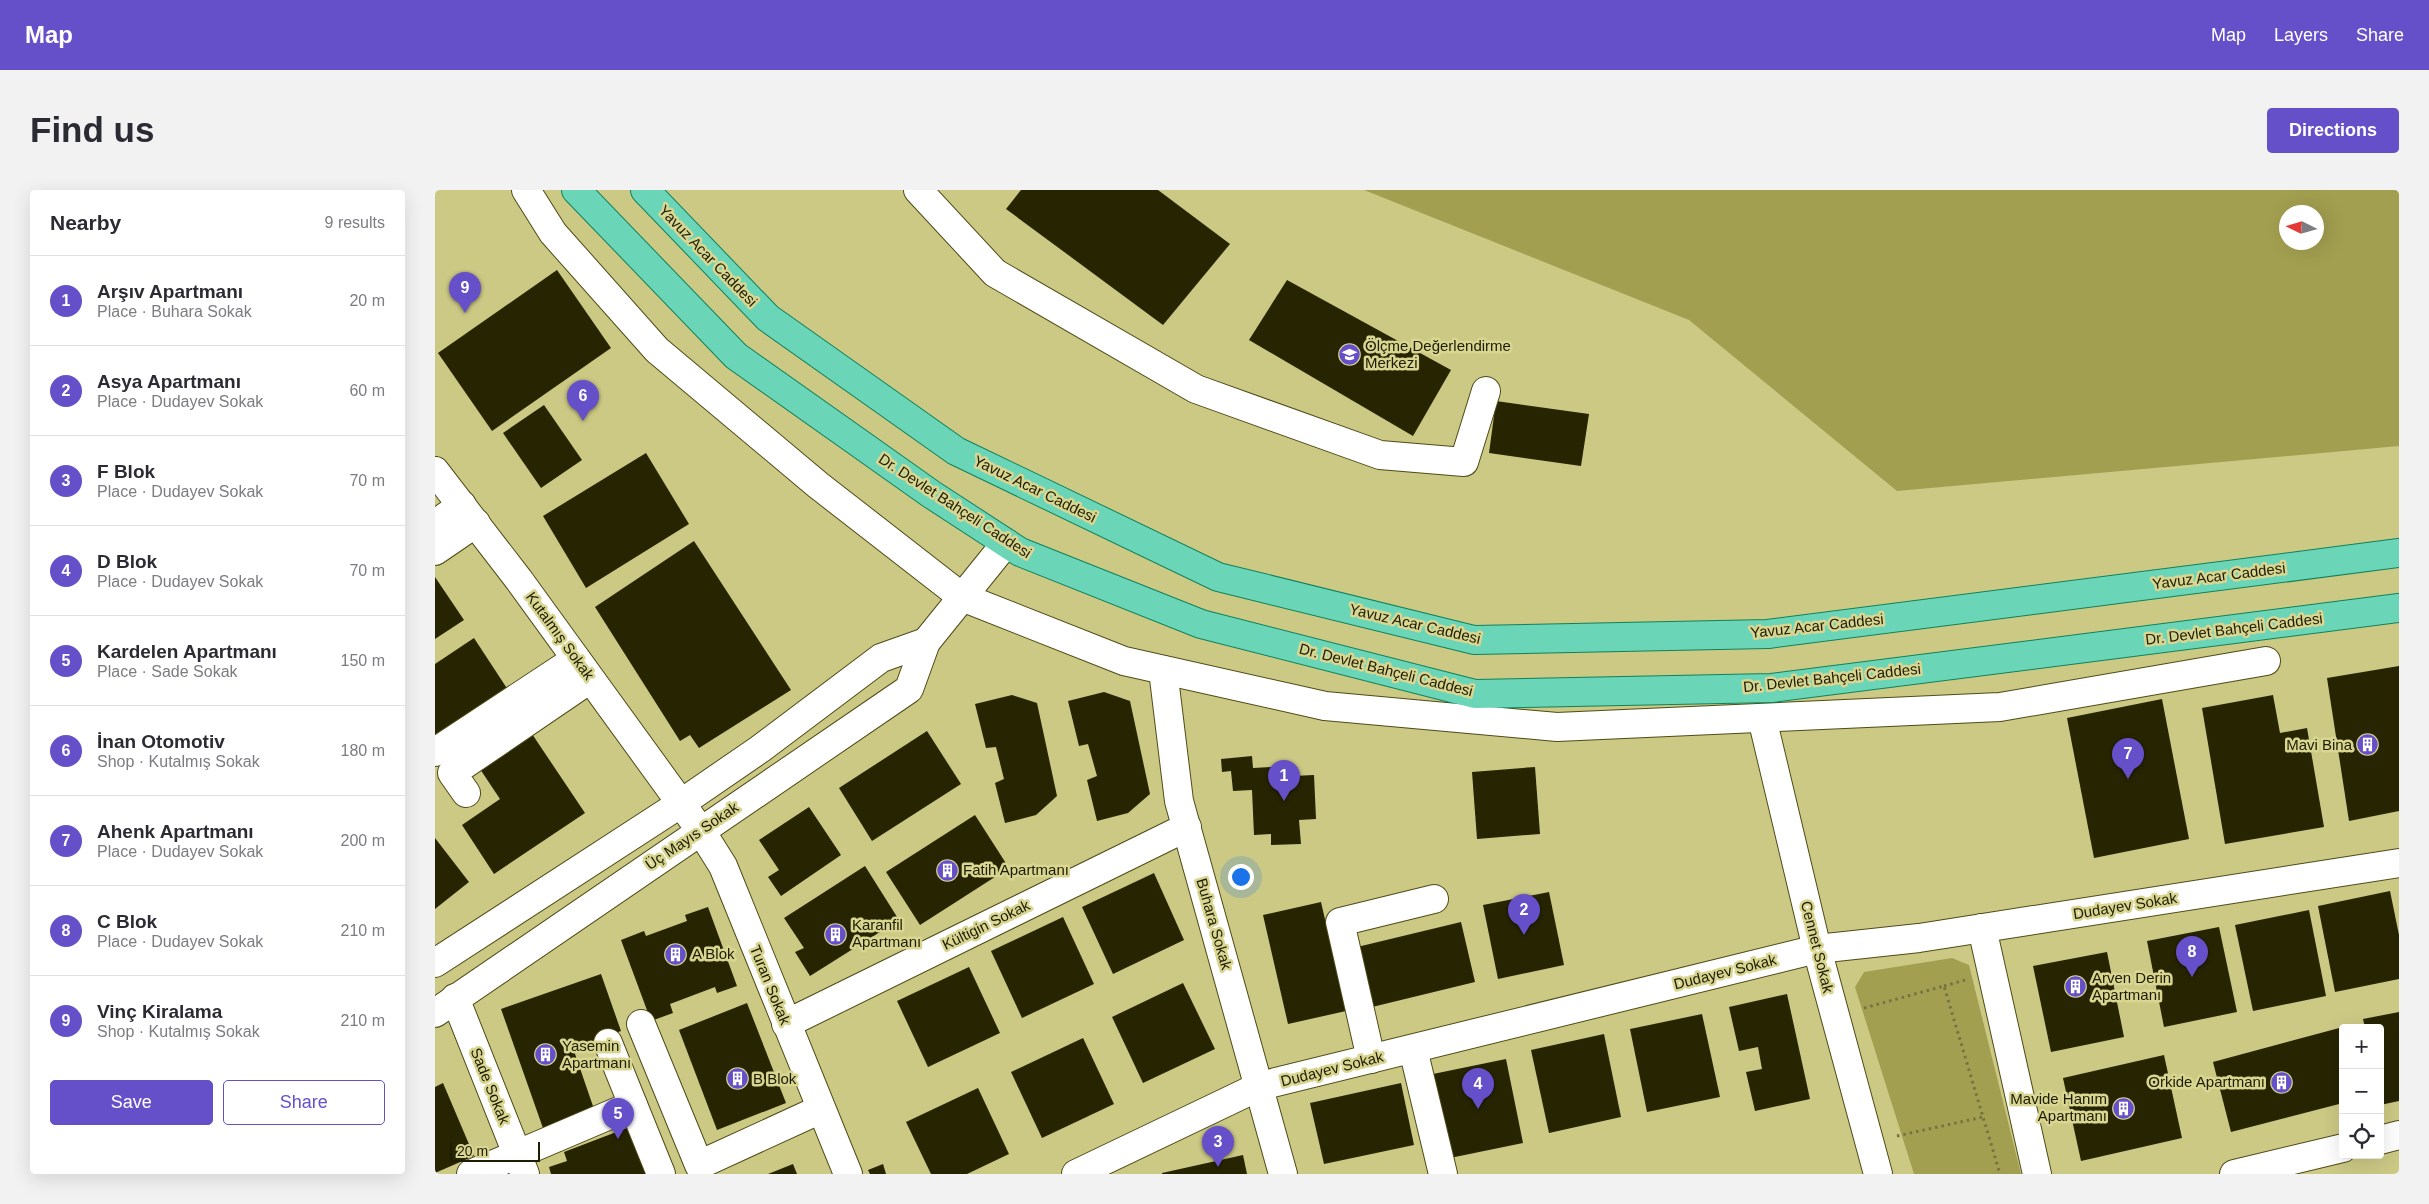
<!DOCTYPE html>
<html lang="en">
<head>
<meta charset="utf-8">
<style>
  body { margin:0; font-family:Arial,sans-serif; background:#f2f2f3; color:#2b2b33 }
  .controls { position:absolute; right:15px; bottom:15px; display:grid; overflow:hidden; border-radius:5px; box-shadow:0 5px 20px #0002 }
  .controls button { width:45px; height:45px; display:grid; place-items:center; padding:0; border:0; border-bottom:1px solid #e1e1e2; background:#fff; color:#2b2b33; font:25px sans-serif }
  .compass { position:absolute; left:1844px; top:15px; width:45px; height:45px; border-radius:50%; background:#fff; box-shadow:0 5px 20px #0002; rotate:275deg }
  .scale { position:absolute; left:15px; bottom:12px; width:90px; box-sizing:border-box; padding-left:5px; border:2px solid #1e1c02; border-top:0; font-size:14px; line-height:18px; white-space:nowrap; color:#1e1c02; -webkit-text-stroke:4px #d9d692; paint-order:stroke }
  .you { position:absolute; left:805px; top:686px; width:18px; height:18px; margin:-12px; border:4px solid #fff; border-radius:50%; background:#1a73e8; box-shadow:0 0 0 8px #1a73e833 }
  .badge { display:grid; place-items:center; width:32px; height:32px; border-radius:50%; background:#6550c9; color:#fff; font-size:16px; font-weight:700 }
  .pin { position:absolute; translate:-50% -41px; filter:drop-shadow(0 1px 2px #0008) }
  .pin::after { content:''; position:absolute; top:26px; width:18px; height:15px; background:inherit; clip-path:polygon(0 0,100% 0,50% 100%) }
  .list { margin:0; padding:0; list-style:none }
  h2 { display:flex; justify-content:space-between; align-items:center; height:65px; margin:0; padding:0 20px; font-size:21px }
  h2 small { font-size:16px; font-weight:400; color:#7c7c81 }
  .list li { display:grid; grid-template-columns:32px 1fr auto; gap:15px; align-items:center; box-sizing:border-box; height:90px; padding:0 20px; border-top:1px solid #e1e1e2 }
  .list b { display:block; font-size:19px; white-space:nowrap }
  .list p { margin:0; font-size:16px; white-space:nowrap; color:#7c7c81 }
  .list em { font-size:16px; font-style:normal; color:#7c7c81 }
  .actions { display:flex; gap:10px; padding:15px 20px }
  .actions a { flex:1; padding:11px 0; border:1px solid #6550c9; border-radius:5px; text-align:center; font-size:18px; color:#6550c9 }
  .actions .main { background:#6550c9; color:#fff }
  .icon { flex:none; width:28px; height:28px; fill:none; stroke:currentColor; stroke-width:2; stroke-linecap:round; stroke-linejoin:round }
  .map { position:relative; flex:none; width:1964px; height:984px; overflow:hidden; border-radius:5px }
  header { display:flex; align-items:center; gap:30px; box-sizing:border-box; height:70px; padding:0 25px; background:#6550c9; color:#fff }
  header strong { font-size:24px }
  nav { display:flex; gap:28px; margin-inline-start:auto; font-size:18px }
  .intro { display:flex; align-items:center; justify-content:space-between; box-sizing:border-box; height:120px; padding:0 30px }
  h1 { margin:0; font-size:35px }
  .button { padding:12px 22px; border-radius:5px; background:#6550c9; color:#fff; font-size:18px; font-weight:700 }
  main { display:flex; gap:30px; padding:0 30px }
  aside { flex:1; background:#fff; border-radius:5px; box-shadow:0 5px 20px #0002 }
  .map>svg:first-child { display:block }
  .green { fill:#a39f50; fill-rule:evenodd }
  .building { fill:#272402 }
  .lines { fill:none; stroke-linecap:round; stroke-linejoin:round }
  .minor-casing { stroke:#4e4b18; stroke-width:30 }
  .major-casing { stroke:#10825a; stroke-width:30 }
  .path { stroke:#757344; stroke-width:3; stroke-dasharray:2.5 4; stroke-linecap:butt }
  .minor { stroke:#fff; stroke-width:28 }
  .major { stroke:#6bd5b8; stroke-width:28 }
  .labels { text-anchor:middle; stroke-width:5; stroke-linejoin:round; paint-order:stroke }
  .street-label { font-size:15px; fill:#1e1c02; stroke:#d9d692 }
  .poi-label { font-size:15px; fill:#1e1c02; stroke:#d9d692; text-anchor:start }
</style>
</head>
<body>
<header>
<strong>Map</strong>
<nav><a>Map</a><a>Layers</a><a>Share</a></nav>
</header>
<div class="intro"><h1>Find us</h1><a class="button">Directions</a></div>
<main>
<aside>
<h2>Nearby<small>9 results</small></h2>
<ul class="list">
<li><span class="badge">1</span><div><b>Arşıv Apartmanı</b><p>Place · Buhara Sokak</p></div><em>20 m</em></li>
<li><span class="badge">2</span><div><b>Asya Apartmanı</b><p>Place · Dudayev Sokak</p></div><em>60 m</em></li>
<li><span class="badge">3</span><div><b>F Blok</b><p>Place · Dudayev Sokak</p></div><em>70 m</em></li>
<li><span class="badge">4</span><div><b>D Blok</b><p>Place · Dudayev Sokak</p></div><em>70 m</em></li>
<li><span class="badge">5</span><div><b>Kardelen Apartmanı</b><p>Place · Sade Sokak</p></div><em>150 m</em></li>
<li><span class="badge">6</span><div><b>İnan Otomotiv</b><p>Shop · Kutalmış Sokak</p></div><em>180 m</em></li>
<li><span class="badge">7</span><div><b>Ahenk Apartmanı</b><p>Place · Dudayev Sokak</p></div><em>200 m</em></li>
<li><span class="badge">8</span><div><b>C Blok</b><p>Place · Dudayev Sokak</p></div><em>210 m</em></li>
<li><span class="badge">9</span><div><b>Vinç Kiralama</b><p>Shop · Kutalmış Sokak</p></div><em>210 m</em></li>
</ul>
<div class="actions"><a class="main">Save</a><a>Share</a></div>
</aside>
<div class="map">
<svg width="1964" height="984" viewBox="0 0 1964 984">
  <rect width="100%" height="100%" fill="#ccc985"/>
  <g class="green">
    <path d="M 929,0 L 1964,0 L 1964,256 L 1462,301 L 1254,130 ZM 1852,22 L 1882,22 L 1882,52 L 1852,52 Z"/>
    <path d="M 1517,768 L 1534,775 L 1586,984 L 1479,984 L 1420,797 L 1429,782 Z"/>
  </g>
  <g class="building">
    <path d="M 586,0 L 723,0 L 795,54 L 728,135 L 571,19 Z"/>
    <path d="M 122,80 L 176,158 L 57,241 L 3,163 Z"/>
    <path d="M 852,90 L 1016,180 L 978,246 L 814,150 Z"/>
    <path d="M 1061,211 L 1154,224 L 1146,276 L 1054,263 Z"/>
    <path d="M 109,215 L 147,270 L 106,298 L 68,243 Z"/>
    <path d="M 211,263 L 254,334 L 151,398 L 108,326 Z"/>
    <path d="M 259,351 L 356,500 L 264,558 L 255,545 L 245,551 L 160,417 Z"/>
    <path d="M 0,387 L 29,430 L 0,449 Z"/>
    <path d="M 39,448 L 77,506 L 0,558 L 0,474 Z"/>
    <path d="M 1964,476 L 1964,621 L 1914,631 L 1892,488 Z"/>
    <path d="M 669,502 L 695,511 L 715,604 L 693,623 L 662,631 L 652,590 L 662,586 L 653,554 L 644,556 L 633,511 Z"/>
    <path d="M 577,505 L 602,513 L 622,606 L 601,625 L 570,633 L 560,593 L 569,589 L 561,557 L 551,558 L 540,514 Z"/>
    <path d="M 1838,505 L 1845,543 L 1872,538 L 1889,637 L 1790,654 L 1767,518 Z"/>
    <path d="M 1727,509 L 1754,649 L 1659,668 L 1632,528 Z"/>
    <path d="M 93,538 L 150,623 L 59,684 L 27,635 L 65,609 L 41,573 Z"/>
    <path d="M 492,541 L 526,594 L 437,651 L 404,598 Z"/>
    <path d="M 817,566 L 818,578 L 836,577 L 837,587 L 879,585 L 881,629 L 864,630 L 866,654 L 836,655 L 836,644 L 819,645 L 817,600 L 798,601 L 796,581 L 787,582 L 786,569 Z"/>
    <path d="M 1100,577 L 1105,644 L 1042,649 L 1037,582 Z"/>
    <path d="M 374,617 L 406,665 L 346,706 L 333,687 L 344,680 L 324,650 Z"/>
    <path d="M 540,625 L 574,678 L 485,735 L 451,682 Z"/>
    <path d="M 0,648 L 34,692 L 0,719 Z"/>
    <path d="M 430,676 L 464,730 L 375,786 L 360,762 L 369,758 L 349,728 Z"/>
    <path d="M 719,683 L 749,750 L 678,784 L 647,717 Z"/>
    <path d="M 1955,701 L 1964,745 L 1964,789 L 1900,802 L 1883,716 Z"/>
    <path d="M 1114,702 L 1129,775 L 1063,789 L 1048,715 Z"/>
    <path d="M 886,712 L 911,821 L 853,834 L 828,725 Z"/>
    <path d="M 273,717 L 302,796 L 282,803 L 280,797 L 235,814 L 238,823 L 216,831 L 186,750 L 209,741 L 211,746 L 252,731 L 250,725 Z"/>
    <path d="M 1874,720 L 1891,806 L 1818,821 L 1800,735 Z"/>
    <path d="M 628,727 L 659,794 L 587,828 L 556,761 Z"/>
    <path d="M 1026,732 L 1040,792 L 933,818 L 918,758 Z"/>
    <path d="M 1784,737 L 1802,822 L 1729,837 L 1712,751 Z"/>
    <path d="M 1672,762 L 1689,847 L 1616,862 L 1598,776 Z"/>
    <path d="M 534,777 L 565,843 L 493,877 L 462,811 Z"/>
    <path d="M 166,784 L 186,841 L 138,858 L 160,922 L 109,941 L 66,819 Z"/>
    <path d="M 748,793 L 780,859 L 708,893 L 677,827 Z"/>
    <path d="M 1352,804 L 1375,909 L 1320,921 L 1311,882 L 1327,879 L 1323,857 L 1304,861 L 1294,817 Z"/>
    <path d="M 312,813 L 351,913 L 282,940 L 244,840 Z"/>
    <path d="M 1964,822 L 1964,911 L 1945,915 L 1945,838 L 1930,838 L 1928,829 Z"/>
    <path d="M 1267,824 L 1285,907 L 1212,922 L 1195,839 Z"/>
    <path d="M 1908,837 L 1908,913 L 1796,942 L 1778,872 Z"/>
    <path d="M 1169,844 L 1186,927 L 1114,943 L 1096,860 Z"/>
    <path d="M 648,848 L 679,914 L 607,948 L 576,882 Z"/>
    <path d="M 1729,865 L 1747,948 L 1646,971 L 1628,888 Z"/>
    <path d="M 1071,869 L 1088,953 L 1015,968 L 998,884 Z"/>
    <path d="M 8,893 L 39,966 L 0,983 L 0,897 Z"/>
    <path d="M 966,893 L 979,955 L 889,974 L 875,913 Z"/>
    <path d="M 543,898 L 574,964 L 532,984 L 496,984 L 471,932 Z"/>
    <path d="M 197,936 L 215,984 L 116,984 L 114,977 L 132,971 L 129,962 Z"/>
    <path d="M 808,965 L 812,984 L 727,984 L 727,983 Z"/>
    <path d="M 358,974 L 362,984 L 333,984 Z"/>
    <path d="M 448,974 L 451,984 L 435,984 L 433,980 Z"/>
  </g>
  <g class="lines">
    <defs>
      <g id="minor">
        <path d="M 91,0 L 118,43 L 222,160 L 383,295 L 527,407 L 689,471 L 890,516 L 1122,537 L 1565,517 L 1831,471"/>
        <path d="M 483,0 L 560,83 L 761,199 L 945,265 L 1029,272 L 1051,201"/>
        <path d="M 0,281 L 84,390 L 266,641 L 288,676 L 413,984"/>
        <path d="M 0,334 L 27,315"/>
        <path d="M 0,361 L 41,333"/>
        <path d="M 728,480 L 744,611 L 848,984"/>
        <path d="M 1327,528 L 1382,759 L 1443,984"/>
        <path d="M 0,562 L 141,469"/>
        <path d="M 31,603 L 17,583 L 155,489"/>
        <path d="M 1547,738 L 1602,984"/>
        <path d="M 0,773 L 245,614 L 325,559 L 446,468 L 491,452"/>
        <path d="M 20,808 L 90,984"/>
        <path d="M 0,823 L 474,499 L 491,452 L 571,353"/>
        <path d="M 206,834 L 264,975 L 386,919"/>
        <path d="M 351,834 L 752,637"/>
        <path d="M 173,853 L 226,984"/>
        <path d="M 978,859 L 1008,984"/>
        <path d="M 936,869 L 905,732 L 999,709"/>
        <path d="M 1945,950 L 1964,945"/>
        <path d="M 36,984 L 198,915"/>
        <path d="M 641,984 L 825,896 L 1382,759 L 1484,748 L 1964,673"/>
        <path d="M 1799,984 L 1908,958"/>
      </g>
      <g id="major">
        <path d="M 141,0 L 301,166 L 496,304 L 585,362 L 766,434 L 1040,504 L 1337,498 L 1964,418"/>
        <path d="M 210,0 L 333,128 L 521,261 L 783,387 L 1039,450 L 1333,444 L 1964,363"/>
      </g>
    </defs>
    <use href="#minor" class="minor-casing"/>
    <use href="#major" class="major-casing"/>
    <g class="path">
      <path d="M 1509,796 L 1530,790"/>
      <path d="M 1429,818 L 1509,796 L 1565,984"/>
      <path d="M 1462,946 L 1548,927"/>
    </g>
    <use href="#minor" class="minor"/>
    <use href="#major" class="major"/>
  </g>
  <defs>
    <symbol id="school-disc" viewBox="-11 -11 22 22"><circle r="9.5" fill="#6550c9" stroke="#d9d692"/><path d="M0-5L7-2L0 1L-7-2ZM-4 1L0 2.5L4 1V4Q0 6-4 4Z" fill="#fff"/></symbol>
    <symbol id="building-disc" viewBox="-11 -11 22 22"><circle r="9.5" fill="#6550c9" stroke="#d9d692"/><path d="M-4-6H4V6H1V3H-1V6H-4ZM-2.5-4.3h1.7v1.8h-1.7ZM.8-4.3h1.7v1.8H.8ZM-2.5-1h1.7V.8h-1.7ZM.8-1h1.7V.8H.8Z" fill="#fff"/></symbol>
  </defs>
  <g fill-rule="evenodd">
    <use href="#school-disc" x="902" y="152" width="25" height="25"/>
    <use href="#building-disc" x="1920" y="542" width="25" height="25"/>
    <use href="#building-disc" x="500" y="668" width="25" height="25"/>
    <use href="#building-disc" x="388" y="732" width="25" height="25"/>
    <use href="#building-disc" x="228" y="752" width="25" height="25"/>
    <use href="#building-disc" x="1628" y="784" width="25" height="25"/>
    <use href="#building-disc" x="98" y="852" width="25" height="25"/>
    <use href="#building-disc" x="290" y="876" width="25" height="25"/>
    <use href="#building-disc" x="1834" y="880" width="25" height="25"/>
    <use href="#building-disc" x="1676" y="906" width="25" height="25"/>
  </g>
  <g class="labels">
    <g class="street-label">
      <text transform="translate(273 66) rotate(46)" y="5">Yavuz Acar Caddesi</text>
      <text transform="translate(600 299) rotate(26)" y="5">Yavuz Acar Caddesi</text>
      <text transform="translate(520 316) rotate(33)" y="5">Dr. Devlet Bahçeli Caddesi</text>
      <text transform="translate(1784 386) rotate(-7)" y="5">Yavuz Acar Caddesi</text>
      <text transform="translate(980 434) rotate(13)" y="5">Yavuz Acar Caddesi</text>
      <text transform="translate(1382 436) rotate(-6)" y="5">Yavuz Acar Caddesi</text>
      <text transform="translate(1799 439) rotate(-7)" y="5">Dr. Devlet Bahçeli Caddesi</text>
      <text transform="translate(125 446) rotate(54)" y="5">Kutalmış Sokak</text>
      <text transform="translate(951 480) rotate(14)" y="5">Dr. Devlet Bahçeli Caddesi</text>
      <text transform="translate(1397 488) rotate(-6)" y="5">Dr. Devlet Bahçeli Caddesi</text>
      <text transform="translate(257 646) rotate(-34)" y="5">Üç Mayıs Sokak</text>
      <text transform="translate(1690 716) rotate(-9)" y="5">Dudayev Sokak</text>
      <text transform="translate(779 734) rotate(74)" y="5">Buhara Sokak</text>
      <text transform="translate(551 735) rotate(-26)" y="5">Kültigin Sokak</text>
      <text transform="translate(1382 757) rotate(76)" y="5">Cennet Sokak</text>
      <text transform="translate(1290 782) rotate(-14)" y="5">Dudayev Sokak</text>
      <text transform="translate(335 795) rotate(68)" y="5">Turan Sokak</text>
      <text transform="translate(897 879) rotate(-14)" y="5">Dudayev Sokak</text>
      <text transform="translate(55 896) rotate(68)" y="5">Sade Sokak</text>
    </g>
    <g class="poi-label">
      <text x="930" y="161">Ölçme Değerlendirme<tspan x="930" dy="17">Merkezi</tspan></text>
      <text x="1917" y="560" text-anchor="end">Mavi Bina</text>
      <text x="528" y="685">Fatih Apartmanı</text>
      <text x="417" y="740">Karanfil<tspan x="417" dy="17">Apartmanı</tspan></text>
      <text x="257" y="769">A Blok</text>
      <text x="1657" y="793">Arven Derin<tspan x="1657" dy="17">Apartmanı</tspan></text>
      <text x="127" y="861">Yasemin<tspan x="127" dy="17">Apartmanı</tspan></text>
      <text x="318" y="894">B Blok</text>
      <text x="1830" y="897" text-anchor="end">Orkide Apartmanı</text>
      <text x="1672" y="914" text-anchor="end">Mavide Hanım<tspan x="1672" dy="17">Apartmanı</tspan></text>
    </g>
  </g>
</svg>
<div class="controls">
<button>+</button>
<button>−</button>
<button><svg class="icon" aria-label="locate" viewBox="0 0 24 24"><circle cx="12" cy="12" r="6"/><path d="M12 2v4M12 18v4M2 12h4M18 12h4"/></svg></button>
</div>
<svg class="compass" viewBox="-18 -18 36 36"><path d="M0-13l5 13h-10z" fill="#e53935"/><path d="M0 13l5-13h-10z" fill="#7c7c81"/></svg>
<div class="scale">20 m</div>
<div class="you"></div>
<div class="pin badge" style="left:849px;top:611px">1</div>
<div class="pin badge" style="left:1089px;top:745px">2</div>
<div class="pin badge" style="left:783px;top:977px">3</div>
<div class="pin badge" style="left:1043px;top:919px">4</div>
<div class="pin badge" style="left:183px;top:949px">5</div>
<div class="pin badge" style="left:148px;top:231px">6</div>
<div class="pin badge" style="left:1693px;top:589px">7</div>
<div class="pin badge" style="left:1757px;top:787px">8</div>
<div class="pin badge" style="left:30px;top:123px">9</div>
</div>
</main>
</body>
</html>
